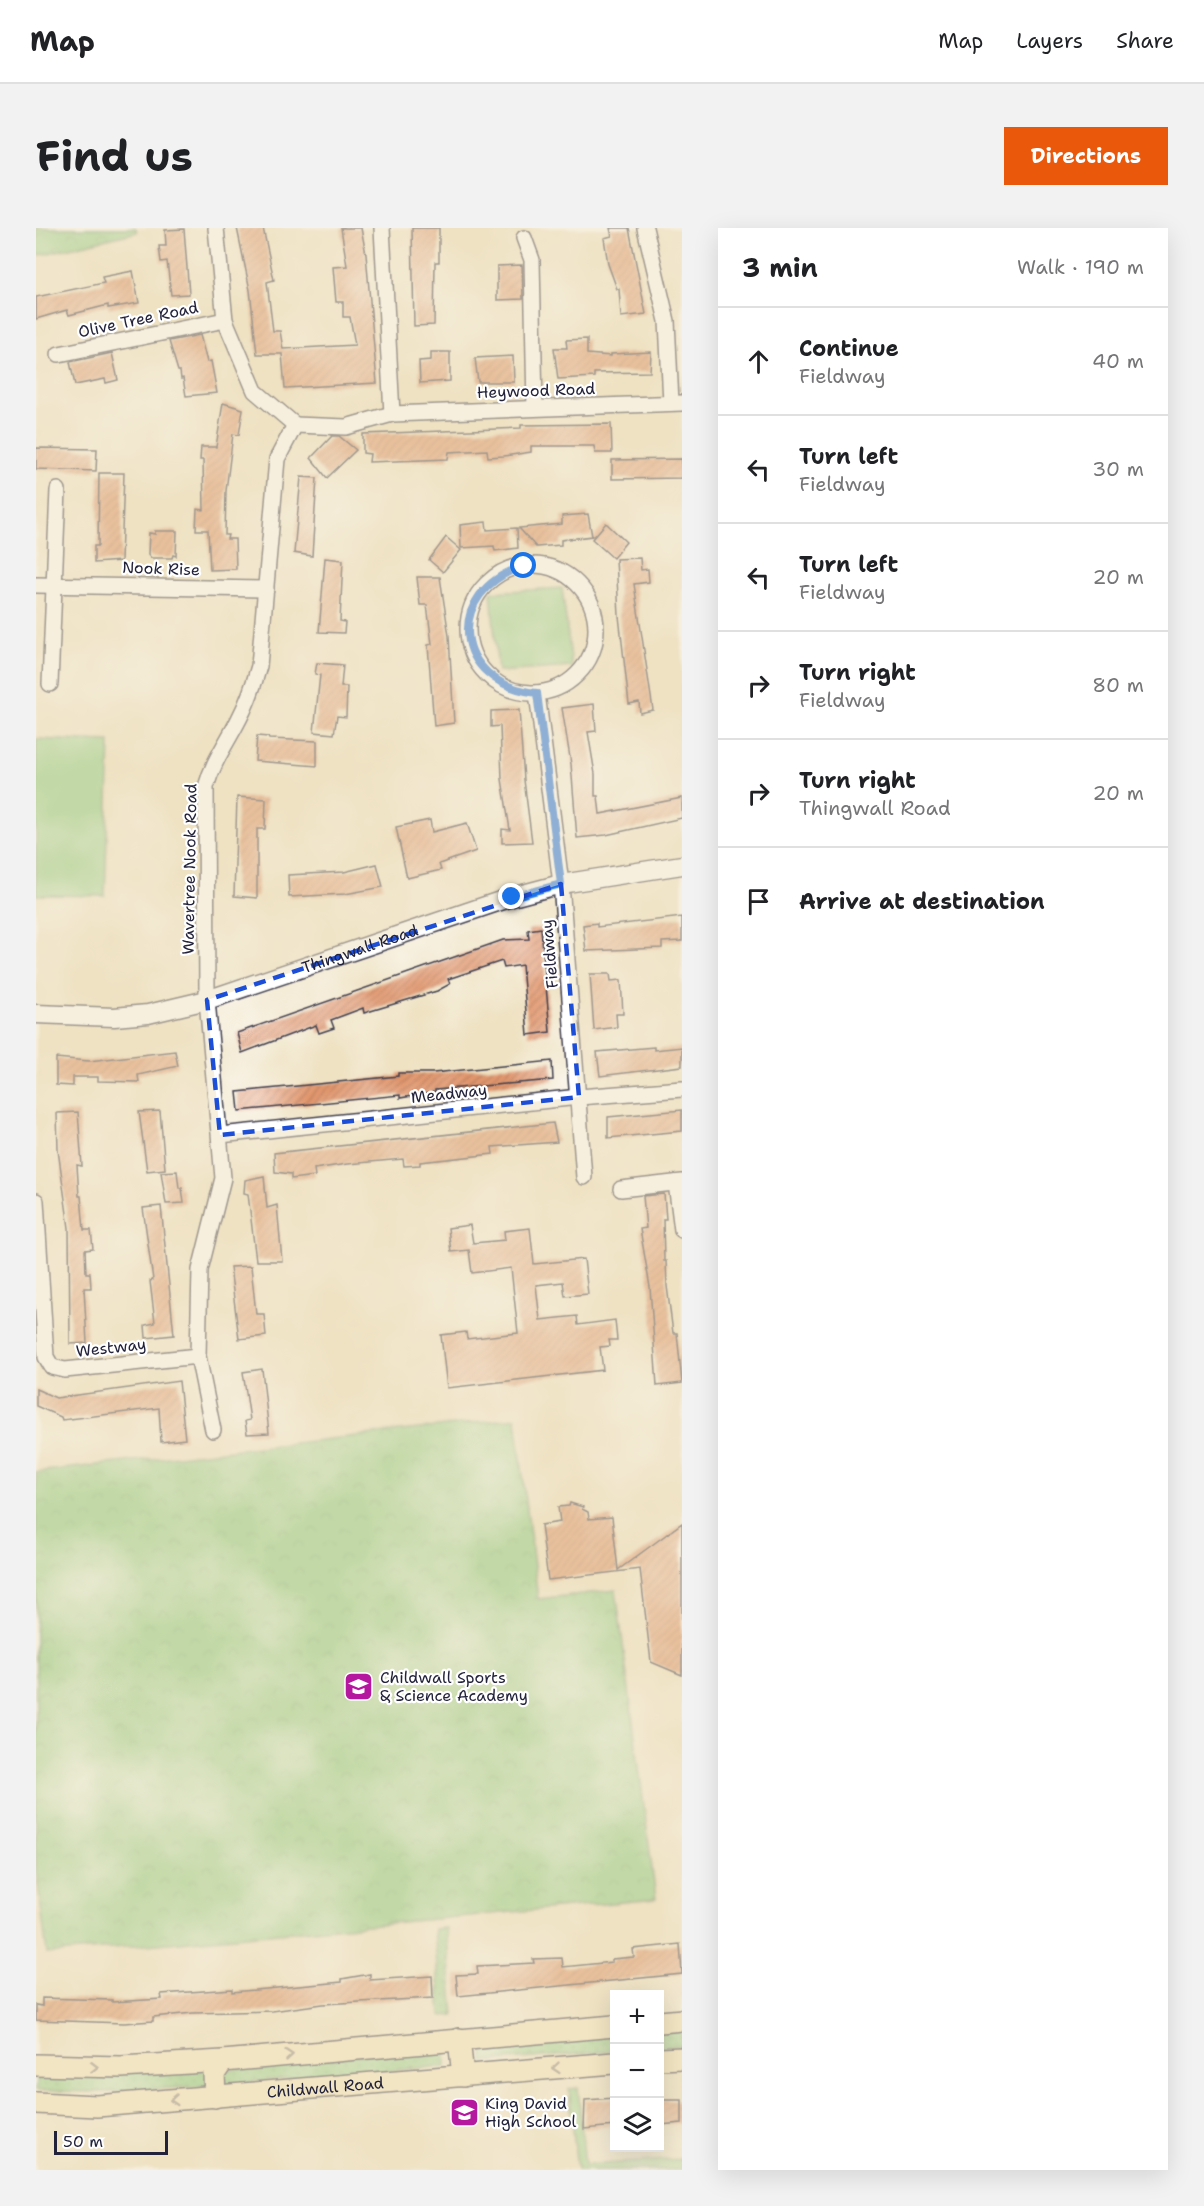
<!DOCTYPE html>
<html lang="en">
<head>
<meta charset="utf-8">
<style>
  body { margin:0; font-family:"Shantell Sans",sans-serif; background:#f2f2f2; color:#202124 }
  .controls { position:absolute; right:18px; bottom:18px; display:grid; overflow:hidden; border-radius:0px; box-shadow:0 6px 24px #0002 }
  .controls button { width:54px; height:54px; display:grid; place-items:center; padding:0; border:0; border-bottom:2px solid #e0e0e0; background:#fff; color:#202124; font:30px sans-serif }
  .scale { position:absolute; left:18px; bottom:15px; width:114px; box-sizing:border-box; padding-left:6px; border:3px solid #22223b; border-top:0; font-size:16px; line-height:21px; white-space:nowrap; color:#22223b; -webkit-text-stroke:4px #fff; paint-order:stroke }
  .stop { position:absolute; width:18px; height:18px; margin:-14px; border:4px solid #1a73e8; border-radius:50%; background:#fff }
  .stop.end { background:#1a73e8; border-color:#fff; box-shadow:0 2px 6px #0008 }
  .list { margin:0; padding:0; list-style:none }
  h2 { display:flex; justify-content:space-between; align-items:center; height:78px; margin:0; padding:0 24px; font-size:26px }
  h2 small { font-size:20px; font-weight:400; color:#757577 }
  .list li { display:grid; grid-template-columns:39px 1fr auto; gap:18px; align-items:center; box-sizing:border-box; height:108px; padding:0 24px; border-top:2px solid #e0e0e0 }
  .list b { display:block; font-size:22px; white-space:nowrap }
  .list p { margin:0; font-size:20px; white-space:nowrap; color:#757577 }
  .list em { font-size:20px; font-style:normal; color:#757577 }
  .icon { flex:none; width:33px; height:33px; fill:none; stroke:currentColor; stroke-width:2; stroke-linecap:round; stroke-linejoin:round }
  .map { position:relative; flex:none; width:646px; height:1942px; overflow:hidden; border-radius:0px }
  header { display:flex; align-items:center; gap:36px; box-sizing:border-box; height:84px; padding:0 30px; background:#fff; border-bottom:2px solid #e0e0e0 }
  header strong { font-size:28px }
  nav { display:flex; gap:33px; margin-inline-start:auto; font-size:21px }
  .intro { display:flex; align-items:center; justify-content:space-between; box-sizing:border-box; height:144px; padding:0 36px }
  h1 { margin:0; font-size:42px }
  .button { padding:15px 27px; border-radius:0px; background:#ea580c; color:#fff; font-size:21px; font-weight:700 }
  main { display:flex; gap:36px; padding:0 36px }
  aside { flex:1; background:#fff; border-radius:0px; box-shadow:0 6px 24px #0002 }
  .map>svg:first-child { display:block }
  .grass { fill:url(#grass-dots); stroke:#587860; stroke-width:1.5 }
  .park { fill:url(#park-crowns); stroke:#587860; stroke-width:1.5 }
  .garden { fill:#8dcd84; stroke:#587860; stroke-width:1.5 }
  .building { fill:url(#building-hatch) }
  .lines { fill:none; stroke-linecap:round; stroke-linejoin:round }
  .minor-casing { stroke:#413f4f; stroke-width:18 }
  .tertiary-casing { stroke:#413f4f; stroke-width:21 }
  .secondary-casing { stroke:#413f4f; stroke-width:24 }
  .minor { stroke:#fff; stroke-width:15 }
  .tertiary { stroke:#fff; stroke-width:18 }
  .secondary { stroke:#f7e8c3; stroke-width:21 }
  .oneway { stroke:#978f86 }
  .route { stroke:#1a73e8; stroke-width:8 }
  .marked { fill:none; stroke:#1d4ed8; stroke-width:4.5; stroke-dasharray:12 8; stroke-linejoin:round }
  .labels { text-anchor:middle; stroke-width:4.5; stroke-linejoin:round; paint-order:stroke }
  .street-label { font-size:16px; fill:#22223b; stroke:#fff }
  .poi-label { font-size:16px; fill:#22223b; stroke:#fff; text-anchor:start }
</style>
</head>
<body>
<header>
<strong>Map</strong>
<nav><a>Map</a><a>Layers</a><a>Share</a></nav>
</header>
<div class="intro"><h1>Find us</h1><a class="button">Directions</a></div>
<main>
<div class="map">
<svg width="646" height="1942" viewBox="0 0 646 1942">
  <defs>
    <pattern id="grass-dots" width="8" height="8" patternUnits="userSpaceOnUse" patternTransform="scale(1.5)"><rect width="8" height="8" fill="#8dcd84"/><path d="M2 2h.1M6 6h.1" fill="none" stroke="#79b073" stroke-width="1.8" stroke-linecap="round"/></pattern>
    <pattern id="park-crowns" width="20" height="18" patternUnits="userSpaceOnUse" patternTransform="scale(1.5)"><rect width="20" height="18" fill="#8dcd84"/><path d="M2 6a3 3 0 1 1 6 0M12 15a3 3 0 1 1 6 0" fill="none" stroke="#79b073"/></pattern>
    <pattern id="building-hatch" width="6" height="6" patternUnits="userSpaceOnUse" patternTransform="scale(1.5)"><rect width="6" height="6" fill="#e2976d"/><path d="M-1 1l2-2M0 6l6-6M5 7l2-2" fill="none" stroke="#b77b5b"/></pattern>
  </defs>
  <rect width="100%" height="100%" fill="#fff"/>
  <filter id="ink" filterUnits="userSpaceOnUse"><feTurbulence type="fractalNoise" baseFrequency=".0167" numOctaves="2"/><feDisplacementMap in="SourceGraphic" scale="12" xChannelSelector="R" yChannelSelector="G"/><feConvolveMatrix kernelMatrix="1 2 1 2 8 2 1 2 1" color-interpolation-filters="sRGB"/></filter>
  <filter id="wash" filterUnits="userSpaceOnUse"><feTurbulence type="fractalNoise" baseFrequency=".008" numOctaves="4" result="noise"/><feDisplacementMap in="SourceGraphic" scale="24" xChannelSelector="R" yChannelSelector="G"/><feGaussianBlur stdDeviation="1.35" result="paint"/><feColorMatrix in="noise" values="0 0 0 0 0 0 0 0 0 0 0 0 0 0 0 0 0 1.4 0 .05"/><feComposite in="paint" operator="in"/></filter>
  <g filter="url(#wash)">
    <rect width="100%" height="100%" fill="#efe2c2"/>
    <g class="grass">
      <path d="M 410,1700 L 418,1787 L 405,1788 L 398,1701 Z"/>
      <path d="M 646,1798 L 646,1818 L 624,1819 L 624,1800 Z"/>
      <path d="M 578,1804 L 578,1823 L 448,1834 L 446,1815 Z"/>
      <path d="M 410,1817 L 410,1838 L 193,1856 L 188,1854 L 188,1842 Z"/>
      <path d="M 174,1837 L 172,1858 L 73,1864 L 0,1863 L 0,1843 Z"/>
    </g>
    <g class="park">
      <path d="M 0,0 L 100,0 L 101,4 L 0,28 Z"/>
      <path d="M 480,1190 L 502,1371 L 580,1362 L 620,1671 L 11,1726 L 0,1641 L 0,1244 Z"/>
    </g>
    <g class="garden">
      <path d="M 526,360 L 536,439 L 462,444 L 455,364 Z"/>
      <path d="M 0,511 L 74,514 L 69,668 L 0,667 Z"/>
      <path d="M 542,1860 L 549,1937 L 646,1931 L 646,1942 L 541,1942 L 533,1861 Z"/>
    </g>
    <g id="blocks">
      <g class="building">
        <path d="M 201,0 L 227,0 L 238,52 L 231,54 L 237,103 L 244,103 L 247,121 L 319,117 L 314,89 L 307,89 L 307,74 L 300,74 L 297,39 L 311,38 L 305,0 L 325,0 L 330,26 L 341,155 L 249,160 L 246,126 L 221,126 L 214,62 Z"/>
        <path d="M 376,0 L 403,0 L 403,34 L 399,34 L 398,97 L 378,98 Z"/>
        <path d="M 574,0 L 593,0 L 610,86 L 585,89 L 583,61 L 581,61 L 572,36 L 568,10 L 576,8 Z"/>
        <path d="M 148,1 L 153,66 L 135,67 L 131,33 L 125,34 L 123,18 L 130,18 L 129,2 Z"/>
        <path d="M 486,37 L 487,71 L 461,72 L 461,38 Z"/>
        <path d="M 97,43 L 103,75 L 72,80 L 72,77 L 33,87 L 31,82 L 0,91 L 0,69 L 68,55 L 66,49 Z"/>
        <path d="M 164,107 L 171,134 L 175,133 L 181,165 L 150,168 L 147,150 L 145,151 L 144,143 L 142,143 L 133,113 Z"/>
        <path d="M 551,111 L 551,126 L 575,128 L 575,126 L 615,124 L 614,144 L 558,145 L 558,149 L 522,151 L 518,120 L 531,120 L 530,112 Z"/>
        <path d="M 395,124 L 414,124 L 414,153 L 384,155 L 383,133 L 395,132 Z"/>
        <path d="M 76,125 L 82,152 L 70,155 L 69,151 L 39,157 L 34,134 Z"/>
        <path d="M 477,128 L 478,154 L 442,154 L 439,130 Z"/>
        <path d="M 187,175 L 207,181 L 203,207 L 197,206 L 190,263 L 189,307 L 192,307 L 191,311 L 199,311 L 200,341 L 174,342 L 172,302 L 160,302 L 161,281 L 168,282 L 167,232 L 164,232 L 165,219 L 180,219 Z"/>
        <path d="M 575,196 L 576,225 L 559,225 L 558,218 L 495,218 L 495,224 L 468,228 L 452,229 L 451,222 L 413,224 L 412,231 L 333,234 L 334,226 L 327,225 L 327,206 L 485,200 L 485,197 Z"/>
        <path d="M 296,208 L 303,208 L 320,222 L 291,250 L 275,230 Z"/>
        <path d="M 0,220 L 61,221 L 60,243 L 0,241 Z"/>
        <path d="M 646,231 L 646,250 L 576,251 L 576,232 Z"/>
        <path d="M 63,245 L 88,245 L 85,333 L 58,335 L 58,318 L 62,318 Z"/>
        <path d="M 265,249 L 281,250 L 276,328 L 258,325 Z"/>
        <path d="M 552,286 L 556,308 L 525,312 L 525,317 L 500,319 L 483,300 L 526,296 L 526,288 Z"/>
        <path d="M 450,294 L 451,302 L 481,300 L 482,320 L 459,323 L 458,318 L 425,320 L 424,297 Z"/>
        <path d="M 570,295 L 590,314 L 577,330 L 556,311 Z"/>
        <path d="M 119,303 L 141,303 L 140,328 L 137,327 L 136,330 L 115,330 L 112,326 L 113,305 L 119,306 Z"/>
        <path d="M 410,309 L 425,322 L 407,344 L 393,332 Z"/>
        <path d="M 289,330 L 307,332 L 304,393 L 309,394 L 308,405 L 283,404 Z"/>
        <path d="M 604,330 L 605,342 L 612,341 L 613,354 L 598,356 L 617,482 L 604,485 L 603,474 L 593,476 L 583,388 L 580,331 Z"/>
        <path d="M 381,349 L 404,349 L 413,408 L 418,495 L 398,498 L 392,417 L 396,416 L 391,377 L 384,377 Z"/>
        <path d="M 281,435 L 307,437 L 305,459 L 311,459 L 310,489 L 301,488 L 298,506 L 278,504 L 284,447 L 279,446 Z"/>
        <path d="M 558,476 L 560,503 L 552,504 L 559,546 L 559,568 L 562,568 L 564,586 L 646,570 L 646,590 L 570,607 L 541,610 L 535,536 L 526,480 Z"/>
        <path d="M 483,482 L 488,552 L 496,614 L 466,615 L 466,601 L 474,602 L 466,551 L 464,498 L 455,499 L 455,483 Z"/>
        <path d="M 221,508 L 232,509 L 233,511 L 281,513 L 281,538 L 219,533 Z"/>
        <path d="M 201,569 L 230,571 L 229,601 L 221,601 L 221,670 L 198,668 Z"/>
        <path d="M 394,592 L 396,604 L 431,595 L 440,623 L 403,636 L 405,642 L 371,650 L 360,599 Z"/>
        <path d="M 341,636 L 347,659 L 309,666 L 253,669 L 252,647 L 308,644 Z"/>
        <path d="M 646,689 L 646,713 L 626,714 L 626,720 L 550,723 L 547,697 L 561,695 L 561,699 Z"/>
        <path d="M 505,700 L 514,804 L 492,807 L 486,737 L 468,740 L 466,733 L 412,751 L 414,756 L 401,763 L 328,785 L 327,780 L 295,792 L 298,800 L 283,805 L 280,797 L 206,825 L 201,805 L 467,712 L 493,711 L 492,702 Z"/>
        <path d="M 554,746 L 574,746 L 575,753 L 585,752 L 587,786 L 580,786 L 581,799 L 558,802 Z"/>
        <path d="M 618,819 L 618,822 L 646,819 L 646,838 L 564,848 L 561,824 Z"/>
        <path d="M 139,823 L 142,838 L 102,847 L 103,854 L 62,853 L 62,849 L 37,849 L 37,858 L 20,857 L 20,830 L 53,833 Z"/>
        <path d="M 516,833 L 517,852 L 399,862 L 399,864 L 364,870 L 364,867 L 203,883 L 201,864 L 362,848 L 362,845 L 397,845 Z"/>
        <path d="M 646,882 L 646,903 L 572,910 L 572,889 Z"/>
        <path d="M 124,883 L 129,941 L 111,943 L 103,884 Z"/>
        <path d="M 42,884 L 46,938 L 41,937 L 43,968 L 45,968 L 48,1002 L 55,1002 L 57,1021 L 49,1022 L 50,1045 L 54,1045 L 55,1060 L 48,1060 L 51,1115 L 34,1116 L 33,1000 L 22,922 L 21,885 Z"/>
        <path d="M 517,895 L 521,914 L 456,919 L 457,926 L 384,934 L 384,937 L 368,938 L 367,931 L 311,936 L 278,941 L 279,948 L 255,951 L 255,946 L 239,944 L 238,925 Z"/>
        <path d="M 141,943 L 143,960 L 146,960 L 148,975 L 130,976 L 125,944 Z"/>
        <path d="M 228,948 L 231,980 L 241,977 L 246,1033 L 220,1033 L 212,966 L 208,965 L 209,952 Z"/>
        <path d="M 628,966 L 630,991 L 627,991 L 628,1033 L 630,1033 L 631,1058 L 637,1105 L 641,1105 L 646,1155 L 621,1158 L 614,1059 L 604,1001 L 610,1000 L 607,968 Z"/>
        <path d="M 125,978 L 138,1107 L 110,1110 L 109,1097 L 119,1095 L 114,1053 L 117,1052 L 107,980 Z"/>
        <path d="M 434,997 L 437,1015 L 469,1012 L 468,1003 L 494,1000 L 498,1036 L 548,1031 L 552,1066 L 529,1068 L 527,1054 L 500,1057 L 504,1092 L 541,1088 L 542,1097 L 579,1092 L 581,1112 L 573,1112 L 574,1118 L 564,1119 L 567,1142 L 411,1160 L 405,1107 L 430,1104 L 431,1111 L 482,1105 L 475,1040 L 436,1045 L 433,1022 L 415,1024 L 412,1000 Z"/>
        <path d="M 215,1038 L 220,1086 L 228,1086 L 230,1108 L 203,1111 L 194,1039 Z"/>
        <path d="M 226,1141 L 233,1205 L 211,1206 L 209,1193 L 214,1192 L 207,1144 Z"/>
        <path d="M 143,1153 L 149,1211 L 125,1214 L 123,1180 L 26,1192 L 25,1189 L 0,1178 L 0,1161 L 20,1170 Z"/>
        <path d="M 534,1275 L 547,1279 L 546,1281 L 552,1284 L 553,1291 L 576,1289 L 582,1342 L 646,1295 L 646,1447 L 615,1434 L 604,1341 L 512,1352 L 505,1297 L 524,1294 L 522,1279 L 533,1278 Z"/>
        <path d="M 644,1716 L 646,1746 L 422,1768 L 420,1747 L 442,1746 L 441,1738 L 498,1735 L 497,1731 L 526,1730 L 527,1739 L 576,1734 L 576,1731 L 598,1729 L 597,1721 Z"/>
        <path d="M 334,1746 L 334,1752 L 396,1748 L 397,1770 L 287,1776 L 236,1783 L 157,1785 L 117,1789 L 117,1793 L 88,1795 L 0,1792 L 0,1777 L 6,1778 L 6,1770 L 76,1772 L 76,1774 L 126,1771 L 125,1766 L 196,1761 L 196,1764 L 306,1754 L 306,1751 Z"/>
        <path d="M 579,1870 L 579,1898 L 548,1901 L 549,1872 Z"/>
        <path d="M 624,1872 L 646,1872 L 646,1895 L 624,1897 Z"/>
      </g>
    </g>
  </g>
  <g filter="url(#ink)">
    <use href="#blocks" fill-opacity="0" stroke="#413f4f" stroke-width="1.5"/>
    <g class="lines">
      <defs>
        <g id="minor">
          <path d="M 180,0 L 189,92 L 219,163 L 259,197"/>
          <path d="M 346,0 L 356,186"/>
          <path d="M 609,0 L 631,93 L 635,175"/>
          <path d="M 488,10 L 496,32 L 499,180"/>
          <path d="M 23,126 L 189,92"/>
          <circle cx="496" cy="401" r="64"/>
          <path d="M 0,357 L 230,361"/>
          <path d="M 14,456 L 22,262"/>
          <path d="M 501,465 L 525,656 L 548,949"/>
          <path d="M 184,907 L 543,869 L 646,861"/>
          <path d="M 640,955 L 646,1002"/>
          <path d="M 585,961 L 646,954"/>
          <path d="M 0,973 L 10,1129 L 16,1139 L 29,1142 L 162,1128"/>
          <path d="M 177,1202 L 162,1128 L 164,1042 L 187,950 L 171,772 L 170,559 C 177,533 191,515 203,491 C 212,474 218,456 223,438 L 241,231 L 259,197 L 310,199 L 356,186 L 646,175"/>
        </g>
        <g id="tertiary">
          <path id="s1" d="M 0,786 L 78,789 L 112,786 L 171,772 L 476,669 L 525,656 L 646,637"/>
        </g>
        <g id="secondary">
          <path d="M 624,1794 L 646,1792"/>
          <path d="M 423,1811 L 427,1848"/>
          <path d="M 624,1831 L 646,1830"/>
          <path d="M 0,1837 L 85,1839 L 187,1833 L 578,1798"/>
          <path d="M 179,1869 L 178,1846 L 187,1833"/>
          <path id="s2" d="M 0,1875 L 61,1878 L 578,1835"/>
        </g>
      </defs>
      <use href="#minor" class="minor-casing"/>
      <use href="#tertiary" class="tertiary-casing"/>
      <use href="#secondary" class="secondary-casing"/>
      <use href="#minor" class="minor"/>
      <use href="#tertiary" class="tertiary"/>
      <use href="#secondary" class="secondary"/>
    </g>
    <defs><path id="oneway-chevron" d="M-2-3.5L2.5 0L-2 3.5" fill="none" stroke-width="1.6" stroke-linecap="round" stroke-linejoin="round" transform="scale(1.5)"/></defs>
    <g class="oneway">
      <use href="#oneway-chevron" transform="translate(253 1827) rotate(-5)"/>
      <use href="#oneway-chevron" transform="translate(58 1839) rotate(-1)"/>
      <use href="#oneway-chevron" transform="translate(520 1840) rotate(175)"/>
      <use href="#oneway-chevron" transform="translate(138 1872) rotate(176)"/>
    </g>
  </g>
  <g class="lines" filter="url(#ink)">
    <path class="route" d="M 476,669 L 525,656 L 501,465 C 416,456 407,363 488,338"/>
  </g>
  <path d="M0 0H646V1942H0ZM 525,656 L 543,869 L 184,907 L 171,772 Z" fill="#efe2c2" fill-opacity=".55" fill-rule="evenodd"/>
  <path class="marked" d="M 525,656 L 543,869 L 184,907 L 171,772 Z"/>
  <defs>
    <symbol id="school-square" viewBox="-11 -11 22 22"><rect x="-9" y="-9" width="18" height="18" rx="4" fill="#b5179e" stroke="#fff"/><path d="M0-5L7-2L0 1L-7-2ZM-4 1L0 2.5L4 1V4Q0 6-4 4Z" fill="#fff"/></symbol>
  </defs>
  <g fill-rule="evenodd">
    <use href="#school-square" x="306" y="1442" width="33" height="33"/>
    <use href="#school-square" x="412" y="1868" width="33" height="33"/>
  </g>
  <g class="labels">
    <g class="street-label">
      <text transform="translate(102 91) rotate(-12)" y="6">Olive Tree Road</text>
      <text transform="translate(500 162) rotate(-2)" y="6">Heywood Road</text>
      <text transform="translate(125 340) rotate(2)" y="6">Nook Rise</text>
      <text transform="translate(153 641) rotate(-89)" y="6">Wavertree Nook Road</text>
      <text dy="6" stroke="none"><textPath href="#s1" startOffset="334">Thingwall Road</textPath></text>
      <text transform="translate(513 726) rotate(-95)" y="6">Fieldway</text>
      <text transform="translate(413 865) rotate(-6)" y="6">Meadway</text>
      <text transform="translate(75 1119) rotate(-6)" y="6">Westway</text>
      <text dy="6" stroke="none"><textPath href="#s2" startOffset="290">Childwall Road</textPath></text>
    </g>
    <g class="poi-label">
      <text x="344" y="1455">Childwall Sports<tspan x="344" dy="18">&amp; Science Academy</tspan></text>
      <text x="449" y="1881">King David<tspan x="449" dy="18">High School</tspan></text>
    </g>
  </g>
</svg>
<div class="controls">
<button>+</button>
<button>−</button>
<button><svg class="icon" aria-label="layers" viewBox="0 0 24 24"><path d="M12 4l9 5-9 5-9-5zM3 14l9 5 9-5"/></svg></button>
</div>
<div class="scale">50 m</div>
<div class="stop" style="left:488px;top:338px"></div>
<div class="stop end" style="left:476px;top:669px"></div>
</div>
<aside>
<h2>3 min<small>Walk · 190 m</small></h2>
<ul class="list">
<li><svg class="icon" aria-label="ahead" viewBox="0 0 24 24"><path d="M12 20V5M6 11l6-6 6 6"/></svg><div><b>Continue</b><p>Fieldway</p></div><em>40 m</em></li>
<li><svg class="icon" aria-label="left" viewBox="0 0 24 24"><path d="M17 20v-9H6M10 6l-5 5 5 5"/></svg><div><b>Turn left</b><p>Fieldway</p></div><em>30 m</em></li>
<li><svg class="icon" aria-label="left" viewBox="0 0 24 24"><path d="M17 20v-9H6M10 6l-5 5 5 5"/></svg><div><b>Turn left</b><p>Fieldway</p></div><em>20 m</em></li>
<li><svg class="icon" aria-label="right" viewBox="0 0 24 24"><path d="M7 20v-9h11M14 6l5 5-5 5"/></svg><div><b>Turn right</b><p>Fieldway</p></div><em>80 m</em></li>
<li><svg class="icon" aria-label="right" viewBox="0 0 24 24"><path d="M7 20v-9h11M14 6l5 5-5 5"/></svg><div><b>Turn right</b><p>Thingwall Road</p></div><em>20 m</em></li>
<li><svg class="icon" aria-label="arrive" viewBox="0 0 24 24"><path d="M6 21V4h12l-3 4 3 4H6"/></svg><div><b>Arrive at destination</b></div></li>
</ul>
</aside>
</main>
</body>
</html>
